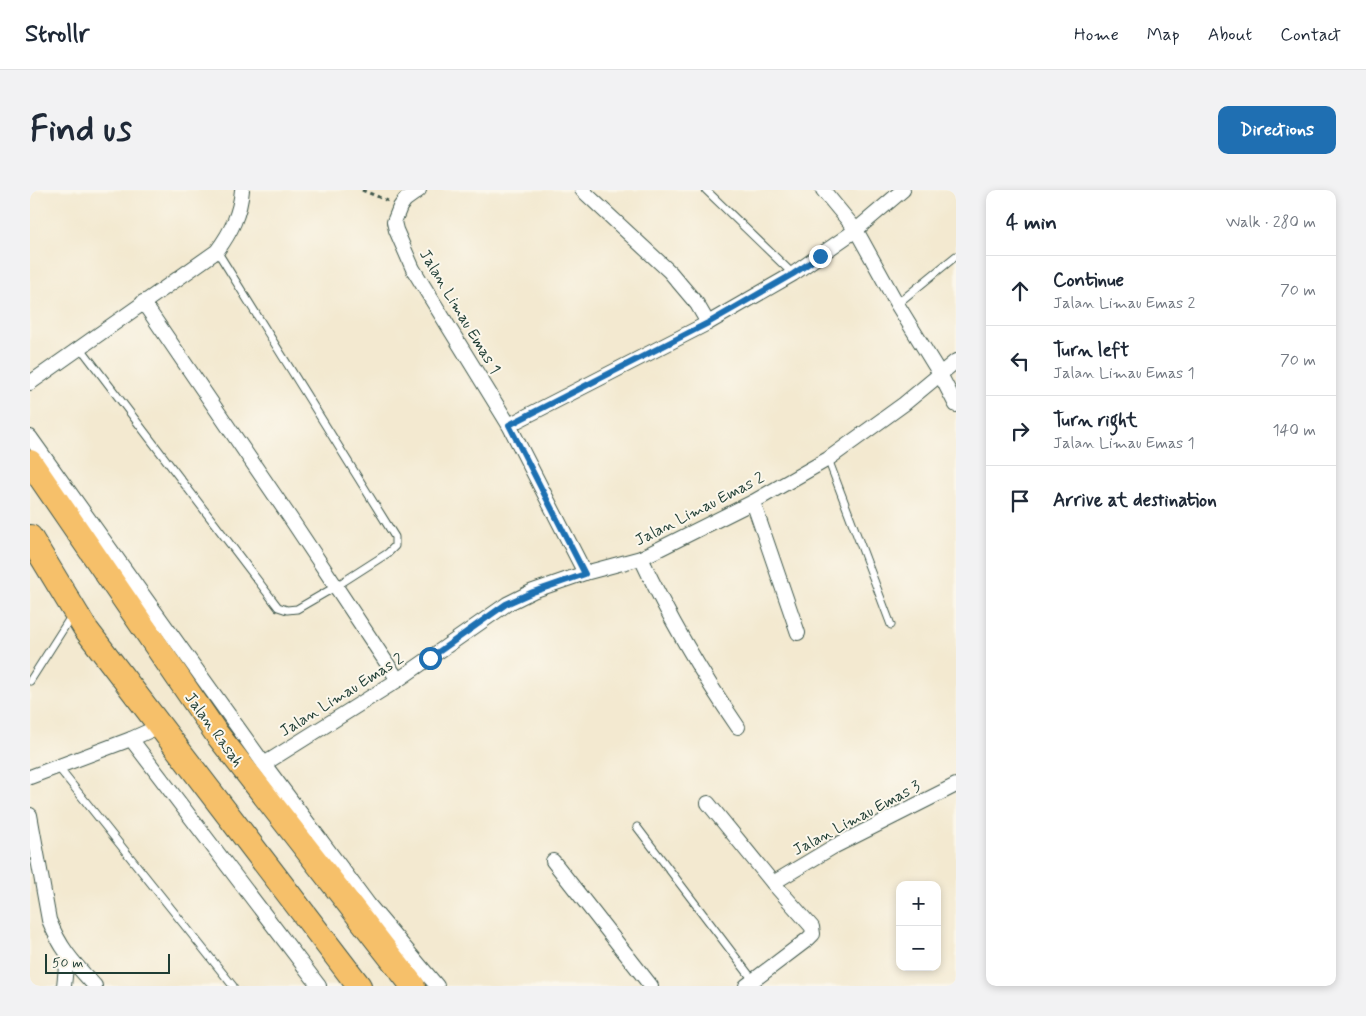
<!DOCTYPE html>
<html lang="en">
<head>
<meta charset="utf-8">
<style>
  body { margin:0; font-family:Mynerve,sans-serif; background:#f2f2f3; color:#1f2937 }
  .controls { position:absolute; right:15px; bottom:15px; display:grid; overflow:hidden; border-radius:10px; box-shadow:0 2px 8px #0003 }
  .controls button { width:45px; height:45px; display:grid; place-items:center; padding:0; border:0; border-bottom:1px solid #e0e1e3; background:#fff; color:#1f2937; font:25px sans-serif }
  .scale { position:absolute; left:15px; bottom:12px; width:125px; box-sizing:border-box; padding-left:5px; border:2px solid #1f3d34; border-top:0; font-size:14px; line-height:18px; white-space:nowrap; color:#1f3d34; -webkit-text-stroke:4px #fbf7ec; paint-order:stroke }
  .stop { position:absolute; width:15px; height:15px; margin:-11px; border:4px solid #1f6fb2; border-radius:50%; background:#fff }
  .stop.end { background:#1f6fb2; border-color:#fff; box-shadow:0 1px 5px #0008 }
  .list { margin:0; padding:0; list-style:none }
  h2 { display:flex; justify-content:space-between; align-items:center; height:65px; margin:0; padding:0 20px; font-size:21px }
  h2 small { font-size:16px; font-weight:400; color:#747a83 }
  .list li { display:grid; grid-template-columns:32px 1fr auto; gap:15px; align-items:center; box-sizing:border-box; height:70px; padding:0 20px; border-top:1px solid #e0e1e3 }
  .list b { display:block; font-size:19px; white-space:nowrap }
  .list p { margin:0; font-size:16px; white-space:nowrap; color:#747a83 }
  .list em { font-size:16px; font-style:normal; color:#747a83 }
  .icon { flex:none; width:28px; height:28px; fill:none; stroke:currentColor; stroke-width:2; stroke-linecap:round; stroke-linejoin:round }
  .map { position:relative; flex:none; width:926px; height:796px; overflow:hidden; border-radius:10px }
  header { display:flex; align-items:center; gap:30px; box-sizing:border-box; height:70px; padding:0 25px; background:#fff; border-bottom:1px solid #e0e1e3 }
  header strong { font-size:24px }
  nav { display:flex; gap:28px; margin-inline-start:auto; font-size:18px }
  .intro { display:flex; align-items:center; justify-content:space-between; box-sizing:border-box; height:120px; padding:0 30px }
  h1 { margin:0; font-size:35px }
  .button { padding:12px 22px; border-radius:10px; background:#1f6fb2; color:#fff; font-size:18px; font-weight:700 }
  main { display:flex; gap:30px; padding:0 30px }
  aside { flex:1; background:#fff; border-radius:10px; box-shadow:0 2px 8px #0003 }
  .map>svg:first-child { display:block }
  .lines { fill:none; stroke-linecap:round; stroke-linejoin:round }
  .service-casing { stroke:#3f574b; stroke-width:9 }
  .minor-casing { stroke:#3f574b; stroke-width:16 }
  .trunk-casing { stroke:#3f574b; stroke-width:26 }
  .path { stroke:#3f574b; stroke-width:3; stroke-dasharray:4 4; stroke-linecap:butt }
  .service { stroke:#fff; stroke-width:7 }
  .minor { stroke:#fff; stroke-width:14 }
  .trunk { stroke:#f6c06b; stroke-width:24 }
  .route { stroke:#1f6fb2; stroke-width:6 }
  .labels { text-anchor:middle; stroke-width:4; stroke-linejoin:round; paint-order:stroke }
  .street-label { font-size:16px; fill:#1f3d34; stroke:#fbf7ec }
</style>
</head>
<body>
<header>
<strong>Strollr</strong>
<nav><a>Home</a><a>Map</a><a>About</a><a>Contact</a></nav>
</header>
<div class="intro"><h1>Find us</h1><a class="button">Directions</a></div>
<main>
<div class="map">
<svg width="926" height="796" viewBox="0 0 926 796">
  <rect width="100%" height="100%" fill="#fbf7ec"/>
  <filter id="ink" filterUnits="userSpaceOnUse"><feTurbulence type="fractalNoise" baseFrequency=".02" numOctaves="2"/><feDisplacementMap in="SourceGraphic" scale="10" xChannelSelector="R" yChannelSelector="G"/><feConvolveMatrix kernelMatrix="1 2 1 2 8 2 1 2 1" color-interpolation-filters="sRGB"/></filter>
  <filter id="wash" filterUnits="userSpaceOnUse"><feTurbulence type="fractalNoise" baseFrequency=".0096" numOctaves="4" result="noise"/><feDisplacementMap in="SourceGraphic" scale="20" xChannelSelector="R" yChannelSelector="G"/><feGaussianBlur stdDeviation="1.12" result="paint"/><feColorMatrix in="noise" values="0 0 0 0 0 0 0 0 0 0 0 0 0 0 0 0 0 1.4 0 .05"/><feComposite in="paint" operator="in"/></filter>
  <g filter="url(#wash)">
    <rect width="100%" height="100%" fill="#f3e9d0"/>
  </g>
  <g filter="url(#ink)">
    <g class="lines">
      <defs>
        <g id="service">
          <path d="M 676,0 L 763,84"/>
          <path d="M 867,114 L 926,66"/>
          <path d="M 50,157 L 248,417 L 257,420 L 267,419 L 305,397 L 358,363 L 365,356 L 365,347 L 187,61"/>
          <path d="M 798,269 L 861,435"/>
          <path d="M 0,491 L 42,425"/>
          <path d="M 28,577 L 203,796"/>
          <path d="M 607,637 L 723,790"/>
        </g>
        <g id="minor">
          <path d="M 389,0 L 375,10 L 370,17 L 364,32 L 366,40 L 383,79 L 479,235 L 555,383"/>
          <path d="M 552,0 L 640,82 L 667,114 L 678,133"/>
          <path d="M 793,0 L 826,40 L 867,114 L 910,184 L 926,215"/>
          <path d="M 113,112 L 261,329 L 368,490"/>
          <path d="M 0,193 L 187,61 C 201,42 210,24 212,0"/>
          <path d="M 479,235 L 678,133 L 763,84 L 826,40 L 873,0"/>
          <path d="M 0,247 L 234,574 L 339,715 L 407,796"/>
          <path d="M 723,312 L 768,443"/>
          <path d="M 611,368 C 638,426 671,483 708,537"/>
          <path d="M 101,549 L 289,796"/>
          <path d="M 234,574 L 368,490 L 477,414 L 503,401 L 555,383 L 611,368 L 723,312 L 798,269 L 874,214 L 926,171"/>
          <path d="M 0,587 L 101,549 L 130,536"/>
          <path d="M 678,613 L 743,693 L 782,737 L 783,744 L 778,749 L 716,796"/>
          <path d="M 0,625 L 19,730 C 31,760 44,773 65,796"/>
          <path d="M 523,671 L 621,796"/>
          <path d="M 743,693 L 803,657 L 926,595"/>
          <path d="M 34,796 L 36,777 L 41,770"/>
        </g>
        <g id="trunk">
          <path d="M 0,272 L 186,543 L 383,796"/>
          <path d="M 0,347 L 55,438 L 329,796"/>
        </g>
      </defs>
      <use href="#service" class="service-casing"/>
      <use href="#minor" class="minor-casing"/>
      <use href="#trunk" class="trunk-casing"/>
      <path class="path" d="M 332,0 L 358,11"/>
      <use href="#service" class="service"/>
      <use href="#minor" class="minor"/>
      <use href="#trunk" class="trunk"/>
    </g>
  </g>
  <g class="lines" filter="url(#ink)">
    <path class="route" d="M 400,468 L 476,414 L 503,402 L 555,384 L 479,235 L 678,133 L 763,84 L 790,66"/>
  </g>
  <g class="labels">
    <g class="street-label">
      <text transform="translate(431 121) rotate(59)" y="6">Jalan Limau Emas 1</text>
      <text transform="translate(669 318) rotate(-27)" y="6">Jalan Limau Emas 2</text>
      <text transform="translate(311 504) rotate(-32)" y="6">Jalan Limau Emas 2</text>
      <text transform="translate(185 539) rotate(54)" y="6">Jalan Rasah</text>
      <text transform="translate(826 627) rotate(-28)" y="6">Jalan Limau Emas 3</text>
    </g>
  </g>
</svg>
<div class="controls">
<button>+</button>
<button>−</button>
</div>
<div class="scale">50 m</div>
<div class="stop" style="left:400px;top:468px"></div>
<div class="stop end" style="left:790px;top:66px"></div>
</div>
<aside>
<h2>4 min<small>Walk · 280 m</small></h2>
<ul class="list">
<li><svg class="icon" aria-label="ahead" viewBox="0 0 24 24"><path d="M12 20V5M6 11l6-6 6 6"/></svg><div><b>Continue</b><p>Jalan Limau Emas 2</p></div><em>70 m</em></li>
<li><svg class="icon" aria-label="left" viewBox="0 0 24 24"><path d="M17 20v-9H6M10 6l-5 5 5 5"/></svg><div><b>Turn left</b><p>Jalan Limau Emas 1</p></div><em>70 m</em></li>
<li><svg class="icon" aria-label="right" viewBox="0 0 24 24"><path d="M7 20v-9h11M14 6l5 5-5 5"/></svg><div><b>Turn right</b><p>Jalan Limau Emas 1</p></div><em>140 m</em></li>
<li><svg class="icon" aria-label="arrive" viewBox="0 0 24 24"><path d="M6 21V4h12l-3 4 3 4H6"/></svg><div><b>Arrive at destination</b></div></li>
</ul>
</aside>
</main>
</body>
</html>
